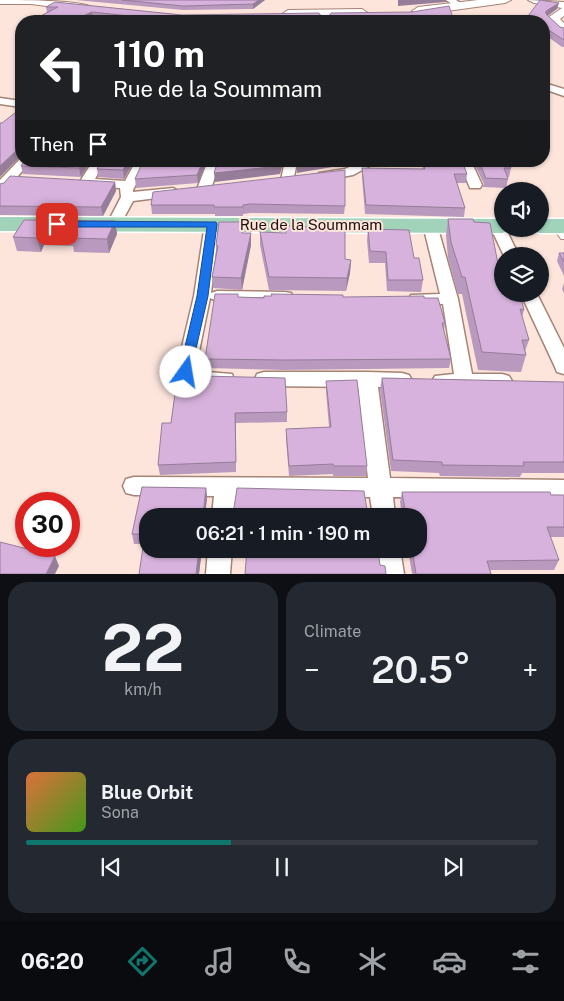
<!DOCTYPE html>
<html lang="en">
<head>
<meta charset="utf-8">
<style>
  :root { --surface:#171b24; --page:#242831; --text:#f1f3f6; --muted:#9ea1a6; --line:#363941; --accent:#0f766e }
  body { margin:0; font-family:"Public Sans",sans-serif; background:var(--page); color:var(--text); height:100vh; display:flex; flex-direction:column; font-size:19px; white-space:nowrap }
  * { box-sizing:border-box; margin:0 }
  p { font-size:16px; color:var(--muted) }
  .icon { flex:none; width:28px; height:28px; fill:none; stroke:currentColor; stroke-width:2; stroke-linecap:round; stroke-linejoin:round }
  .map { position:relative; height:574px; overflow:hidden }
  .sheet { display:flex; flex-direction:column; gap:8px; padding:8px; background:#0d0f14; flex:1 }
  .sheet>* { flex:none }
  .banner { position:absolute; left:15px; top:15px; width:535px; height:152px; border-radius:20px; box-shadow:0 1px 4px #0004; background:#202124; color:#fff; overflow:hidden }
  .tools { position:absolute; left:494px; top:182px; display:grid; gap:10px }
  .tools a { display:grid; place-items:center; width:55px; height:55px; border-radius:50%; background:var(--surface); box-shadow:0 1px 4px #0004; font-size:25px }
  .speed { position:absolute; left:15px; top:492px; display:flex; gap:10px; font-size:25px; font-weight:700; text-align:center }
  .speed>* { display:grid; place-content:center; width:65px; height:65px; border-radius:50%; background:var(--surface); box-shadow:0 1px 4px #0004; line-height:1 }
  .speed .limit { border:8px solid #d22; background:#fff; color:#111 }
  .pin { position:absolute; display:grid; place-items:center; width:42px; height:42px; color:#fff; margin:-21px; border-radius:10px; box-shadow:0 2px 8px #0006 }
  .me { position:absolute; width:55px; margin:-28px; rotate:13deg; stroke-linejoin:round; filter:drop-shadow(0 0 4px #0008) }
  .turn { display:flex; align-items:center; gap:18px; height:105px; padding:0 15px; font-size:22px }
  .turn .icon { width:65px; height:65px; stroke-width:2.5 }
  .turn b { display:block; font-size:35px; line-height:42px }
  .then { display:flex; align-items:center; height:48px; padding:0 15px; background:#0003; gap:10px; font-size:19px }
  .big { font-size:38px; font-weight:600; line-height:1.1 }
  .sheet .card { flex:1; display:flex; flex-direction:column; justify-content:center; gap:8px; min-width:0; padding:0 18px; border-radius:20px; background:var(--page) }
  .sheet .dial { align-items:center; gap:0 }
  .dial b { font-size:65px; line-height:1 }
  .song { display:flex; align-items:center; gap:15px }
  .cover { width:60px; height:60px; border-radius:8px; background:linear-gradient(135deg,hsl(20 70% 55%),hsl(100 70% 35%)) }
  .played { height:5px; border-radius:2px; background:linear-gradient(90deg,var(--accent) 40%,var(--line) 40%) }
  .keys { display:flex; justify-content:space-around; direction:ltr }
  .heat { display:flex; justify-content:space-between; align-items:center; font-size:28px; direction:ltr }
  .sheet .tiles { flex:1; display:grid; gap:8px; grid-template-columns:1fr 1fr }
  .card:last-child { grid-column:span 2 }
  .trip { position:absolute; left:139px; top:508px; width:288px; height:50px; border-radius:20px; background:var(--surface); box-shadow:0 1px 4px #0004; font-weight:600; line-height:50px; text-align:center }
  .menu { display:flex; height:80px; justify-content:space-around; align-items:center; background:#090b0e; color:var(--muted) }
  .menu .icon { width:35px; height:35px }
  .menu .current { color:var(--accent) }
  .menu b { font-size:22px; color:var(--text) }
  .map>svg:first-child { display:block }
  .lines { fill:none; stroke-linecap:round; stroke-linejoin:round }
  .lane-casing { stroke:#a68375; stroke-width:2 }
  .street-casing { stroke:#a68375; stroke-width:3 }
  .secondary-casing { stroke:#a68375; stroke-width:2 }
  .primary-casing { stroke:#fff; stroke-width:3 }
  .lane { fill:#fff; fill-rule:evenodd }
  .street { fill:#fff; fill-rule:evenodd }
  .secondary { fill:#fff; fill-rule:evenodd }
  .primary { fill:#a1d2ba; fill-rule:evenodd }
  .wall { fill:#b999bd }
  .shaded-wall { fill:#967d9a }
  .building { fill:#d7b2dc; stroke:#967d9a }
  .route { fill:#1a73e8; stroke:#114b97 }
  .labels { text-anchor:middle; stroke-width:4; stroke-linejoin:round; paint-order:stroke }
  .street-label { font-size:15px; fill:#1f120c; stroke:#fde5dc }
</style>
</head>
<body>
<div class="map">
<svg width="564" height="574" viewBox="0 0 564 574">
  <rect width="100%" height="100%" fill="#fde5dc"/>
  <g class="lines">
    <defs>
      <polygon id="lane" points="553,224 559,224 564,231 564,239 561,239 553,228 552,226"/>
      <g id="street">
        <polygon points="446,0 456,0 465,6 458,8"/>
        <polygon points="544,83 564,89 564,96 544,89"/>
        <polygon points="0,98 21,101 21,107 0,104"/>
        <polygon points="21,158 21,161 31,161 5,191 0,192 0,180"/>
        <polygon points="93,161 105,161 95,179 125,181 136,161 148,161 133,190 133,192 173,188 180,192 173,196 133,201 119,227 109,227 107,224 121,197 120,188 81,186 79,183"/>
        <polygon points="208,161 220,161 211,189 204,193 197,189"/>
        <polygon points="285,161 297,161 293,183 283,183 281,180"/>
        <polygon points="362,161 379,161 353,175 324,180 318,176 319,173 345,169"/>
        <polygon points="459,161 471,161 482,185 480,188 470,188"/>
        <path d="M212,220L217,221L219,224L211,293L217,291L285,292L291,293L293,297L291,301L285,302L217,301L210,298L195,371L232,374L234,379L232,384C223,386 190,387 183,382C180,380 177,375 176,372L194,296L205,224L207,221Z"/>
        <polygon points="430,221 435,222 437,225 458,299 472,374 502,374 509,376 512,381 509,386 502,388 442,388 435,386 432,381 435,376 454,374 443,304 411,303 409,299 411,295 440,294 423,225 425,222"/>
        <polygon points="497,222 502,223 502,229 506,229 519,256 504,256 490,226 492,223"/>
        <polygon points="521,294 537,294 564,348 564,374 557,372 555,367"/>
        <polygon points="264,372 367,372 402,373 409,375 412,380 409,385 402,387 378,387 390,478 564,480 564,498 393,497 395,516 373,516 370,497 236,496 234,516 212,516 214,496 134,495 126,493 123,486 126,479 134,477 368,478 358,387 264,386 257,384 255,379 257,374"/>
        <polygon points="208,549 232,549 230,574 206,574"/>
        <polygon points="376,549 400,549 404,574 380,574"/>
      </g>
      <g id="secondary">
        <path d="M0,0C16,0 81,0 91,7L85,11L31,4H0Z"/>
        <polygon points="478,0 511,0 505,3 418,15 412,11 418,7"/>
        <polygon points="528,0 564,2 564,16 560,19 564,23 564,33 560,32 546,19 562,8 534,3"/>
        <polygon points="362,9 368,13 366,16 288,18 282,14 288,10"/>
      </g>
      <g id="primary">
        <polygon points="0,217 502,219 502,229 512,229 502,233 0,231"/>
        <polygon points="540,219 564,219 564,233 540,233 532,231 530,229 540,229"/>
      </g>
    </defs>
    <!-- lane casing -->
    <use href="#lane" class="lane-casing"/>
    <!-- street casing -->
    <use href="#street" class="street-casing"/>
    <!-- secondary casing -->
    <use href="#secondary" class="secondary-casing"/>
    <!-- primary casing -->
    <use href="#primary" class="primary-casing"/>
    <!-- lane -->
    <use href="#lane" class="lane"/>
    <!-- street -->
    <use href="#street" class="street"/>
    <!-- secondary -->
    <use href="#secondary" class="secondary"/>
    <!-- primary -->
    <use href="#primary" class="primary"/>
  </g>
  <!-- wall -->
  <g class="wall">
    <polygon points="76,0 265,0 253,9 183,10"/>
    <polygon points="55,2 182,15 321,16 454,21 122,21 47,13 46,7"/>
    <polygon points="557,9 548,16 560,27 564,28 564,47 562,47 544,34 544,21 527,21 528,16"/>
    <polygon points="91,161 81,177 23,174 21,166"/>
    <polygon points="134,161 124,179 98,177 97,169"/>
    <polygon points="207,161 198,183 136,188 135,179"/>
    <polygon points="420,161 462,161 467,174 466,183 457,183 465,208 464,217 365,214 362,177 362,168 422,169 423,166"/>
    <polygon points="473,161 508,161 511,168 509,177 507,177 508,179 506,188 483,187 484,184"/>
    <polygon points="115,182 116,191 103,216 0,215 0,184"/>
    <polygon points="153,192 345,206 344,214 250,213 243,214 243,216 215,216 215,214 152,214 151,205"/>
    <polygon points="448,219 502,294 524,310 522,317 529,340 525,351 526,355 521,372 478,370 462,294 458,294 448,258 446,235"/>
    <polygon points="24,220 115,221 117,234 109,253 74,252 73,246 44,245 41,252 17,251 13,237"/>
    <polygon points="368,229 414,258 423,280 421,292 387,291 385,263 369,263 367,240"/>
    <polygon points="260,232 345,259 351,260 350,273 346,291 269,290 260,245"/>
    <polygon points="244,233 251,245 242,290 213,288 212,277 217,254 216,245"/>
    <polygon points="559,253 564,253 564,276 557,261"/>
    <polygon points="564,283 564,293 562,289"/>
    <polygon points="238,294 238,297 343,297 424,298 445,323 444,331 451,359 449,368 285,370 206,368 205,359"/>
    <polygon points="382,378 564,382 564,473 522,473 520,477 440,476 439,473 391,471 380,389"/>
    <polygon points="177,379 287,412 287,422 236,423 236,472 160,475 158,465 171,423"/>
    <polygon points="326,381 367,466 366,476 333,476 333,474 289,476 286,439 286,429 329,427 326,391"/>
    <polygon points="142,487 206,488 207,498 205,516 148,516 148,549 202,549 199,574 139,574 144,544 134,544 132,534"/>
    <polygon points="402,492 564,495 564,537 550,537 559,560 554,570 490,570 491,574 412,574 408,549 418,549 418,516 402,516 400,502"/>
  </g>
  <!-- shaded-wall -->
  <g class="shaded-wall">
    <polygon points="259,0 265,0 253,9 253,4"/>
    <polygon points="398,0 446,0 446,2 398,6"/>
    <polygon points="559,3 557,9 545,17 546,11"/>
    <polygon points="92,12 93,19 87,21 72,21"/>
    <polygon points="19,148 21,156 0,177 0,166"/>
    <polygon points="84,161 91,161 81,177 79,168"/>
    <polygon points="128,161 134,161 124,179 123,170"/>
    <polygon points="203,161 207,161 198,183 197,175"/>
    <polygon points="282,161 284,161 280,174 215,182 214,173"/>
    <polygon points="317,161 344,161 344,165 297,173 297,164"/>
    <polygon points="115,182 116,191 103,216 101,207"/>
    <polygon points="115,221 117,234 109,253 107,239"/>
    <polygon points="41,232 44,245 41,252 37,238"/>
    <polygon points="251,233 251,245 242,290 241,278"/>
    <polygon points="351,260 350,273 346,291 347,278"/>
    <polygon points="235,413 236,423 236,472 236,462"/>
    <polygon points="206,488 207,498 205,516 203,516"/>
    <polygon points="199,549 202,549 199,574 196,574"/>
    <polygon points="55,556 59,566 55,574 46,574"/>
  </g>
  <!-- building -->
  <g class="building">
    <polygon points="122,0 259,0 253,4 183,6"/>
    <polygon points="540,0 559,3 546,11 546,14 560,27 564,28 564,40 544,27 544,21 536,21 528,16"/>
    <polygon points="55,2 182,15 319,13 321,16 329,16 331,13 412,12 449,6 454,21 123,21 129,16 92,12 72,21 31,21 58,7 46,7"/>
    <polygon points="21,104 21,151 19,148 0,166 0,123 2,123 20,109"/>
    <polygon points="24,161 84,161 79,168 21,166"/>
    <polygon points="101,161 128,161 123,170 97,169"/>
    <polygon points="143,161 203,161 197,175 135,179"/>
    <polygon points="218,161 282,161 280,166 214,173"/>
    <polygon points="298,161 317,161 297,164"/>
    <polygon points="425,161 462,161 467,174 454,174 465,208 366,205 362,168 425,169 423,164 427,164"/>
    <polygon points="479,161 508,161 511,168 504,168 508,179 485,178 485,176"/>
    <polygon points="345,170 345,206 250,204 243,205 243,207 214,207 214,205 151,205 153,192"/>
    <polygon points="10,176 115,182 101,207 0,206 0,184 4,183"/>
    <polygon points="448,219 473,219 474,222 490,223 502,284 502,294 520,294 524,310 520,309 529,340 522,340 526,355 482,352 465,277 462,277 451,242"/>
    <polygon points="24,220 115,221 107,239 71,238 74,233 41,232 37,238 13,237"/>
    <polygon points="219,222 244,222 242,233 251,233 241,278 212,277 218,246 216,245"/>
    <polygon points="287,226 345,228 345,259 351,260 347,278 269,277 260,232 286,233"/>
    <polygon points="368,229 409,230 414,258 419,258 423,280 388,280 386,252 370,251"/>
    <polygon points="559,253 564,253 564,262"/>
    <polygon points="215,294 238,294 238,297 264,298 264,296 272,296 271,294 343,295 343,297 424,296 424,298 438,298 445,323 442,323 451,359 285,360 205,359"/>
    <polygon points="202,376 285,378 287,412 235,413 236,462 158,465 162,423 171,423 177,379 202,379"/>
    <polygon points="382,378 564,382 564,462 523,462 524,466 442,465 442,462 393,460"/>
    <polygon points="357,380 367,466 334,466 333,464 289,466 286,429 331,427 326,381"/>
    <polygon points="142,487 206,488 203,516 148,516 148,549 199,549 196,574 139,574 145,534 132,534"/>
    <polygon points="237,488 364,491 368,516 233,516 234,508"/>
    <polygon points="402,492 550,492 551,495 564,495 564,527 547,527 559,560 487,561 491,574 416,574 412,549 418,549 418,516 406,516"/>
    <polygon points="0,542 55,556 46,574 0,574"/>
    <polygon points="247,549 372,549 373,552 378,552 380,565 385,566 386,574 245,574"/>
  </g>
  <!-- route -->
  <polygon class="route" points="54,221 216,222 217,224 208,296 190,375 181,375 179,372 197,296 207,227 57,227 54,226"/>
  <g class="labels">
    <!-- street labels -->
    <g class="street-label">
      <text x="311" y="230">Rue de la Soummam</text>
    </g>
  </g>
</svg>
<div class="tools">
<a><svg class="icon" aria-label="sound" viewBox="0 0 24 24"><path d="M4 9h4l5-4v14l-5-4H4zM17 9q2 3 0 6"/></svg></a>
<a><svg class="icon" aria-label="layers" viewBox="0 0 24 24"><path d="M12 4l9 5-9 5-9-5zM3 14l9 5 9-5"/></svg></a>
</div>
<div class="speed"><div class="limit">30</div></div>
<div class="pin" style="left:57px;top:224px;background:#d93025"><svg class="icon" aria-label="arrive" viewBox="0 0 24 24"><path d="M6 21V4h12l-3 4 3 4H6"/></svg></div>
<svg class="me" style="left:186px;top:372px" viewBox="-20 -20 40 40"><circle r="19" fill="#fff"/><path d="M0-13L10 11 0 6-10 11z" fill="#1a73e8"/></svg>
<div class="trip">06:21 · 1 min · 190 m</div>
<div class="banner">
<div class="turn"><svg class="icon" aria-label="left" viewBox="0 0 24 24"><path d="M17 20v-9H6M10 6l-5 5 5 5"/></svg><div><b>110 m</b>Rue de la Soummam</div></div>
<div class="then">Then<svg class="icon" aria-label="arrive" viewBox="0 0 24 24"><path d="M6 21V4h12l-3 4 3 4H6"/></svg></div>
</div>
</div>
<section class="sheet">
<div class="tiles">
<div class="card dial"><b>22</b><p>km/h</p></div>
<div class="card"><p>Climate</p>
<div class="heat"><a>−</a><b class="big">20.5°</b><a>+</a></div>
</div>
<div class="card">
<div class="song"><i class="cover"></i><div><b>Blue Orbit</b><p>Sona</p></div></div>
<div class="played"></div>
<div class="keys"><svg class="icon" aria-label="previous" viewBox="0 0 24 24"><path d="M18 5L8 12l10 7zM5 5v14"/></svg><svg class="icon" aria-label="pause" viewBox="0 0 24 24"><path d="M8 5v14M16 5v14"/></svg><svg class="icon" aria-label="next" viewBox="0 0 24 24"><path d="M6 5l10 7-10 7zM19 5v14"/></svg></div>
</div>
</div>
</section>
<nav class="menu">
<b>06:20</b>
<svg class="icon current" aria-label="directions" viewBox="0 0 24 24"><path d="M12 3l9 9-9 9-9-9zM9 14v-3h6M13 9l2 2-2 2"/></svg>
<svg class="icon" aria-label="music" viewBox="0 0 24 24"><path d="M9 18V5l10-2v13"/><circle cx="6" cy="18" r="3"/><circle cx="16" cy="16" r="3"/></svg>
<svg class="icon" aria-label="phone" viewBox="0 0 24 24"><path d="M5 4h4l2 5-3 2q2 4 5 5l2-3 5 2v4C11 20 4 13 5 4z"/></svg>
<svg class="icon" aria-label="climate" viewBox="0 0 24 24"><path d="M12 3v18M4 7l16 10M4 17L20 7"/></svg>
<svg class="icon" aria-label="car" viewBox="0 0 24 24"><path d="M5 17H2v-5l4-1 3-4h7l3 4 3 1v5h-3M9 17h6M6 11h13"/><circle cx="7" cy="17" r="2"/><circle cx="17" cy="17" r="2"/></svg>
<svg class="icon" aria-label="filters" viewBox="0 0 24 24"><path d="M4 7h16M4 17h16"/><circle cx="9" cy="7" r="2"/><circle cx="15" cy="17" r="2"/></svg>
</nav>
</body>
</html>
